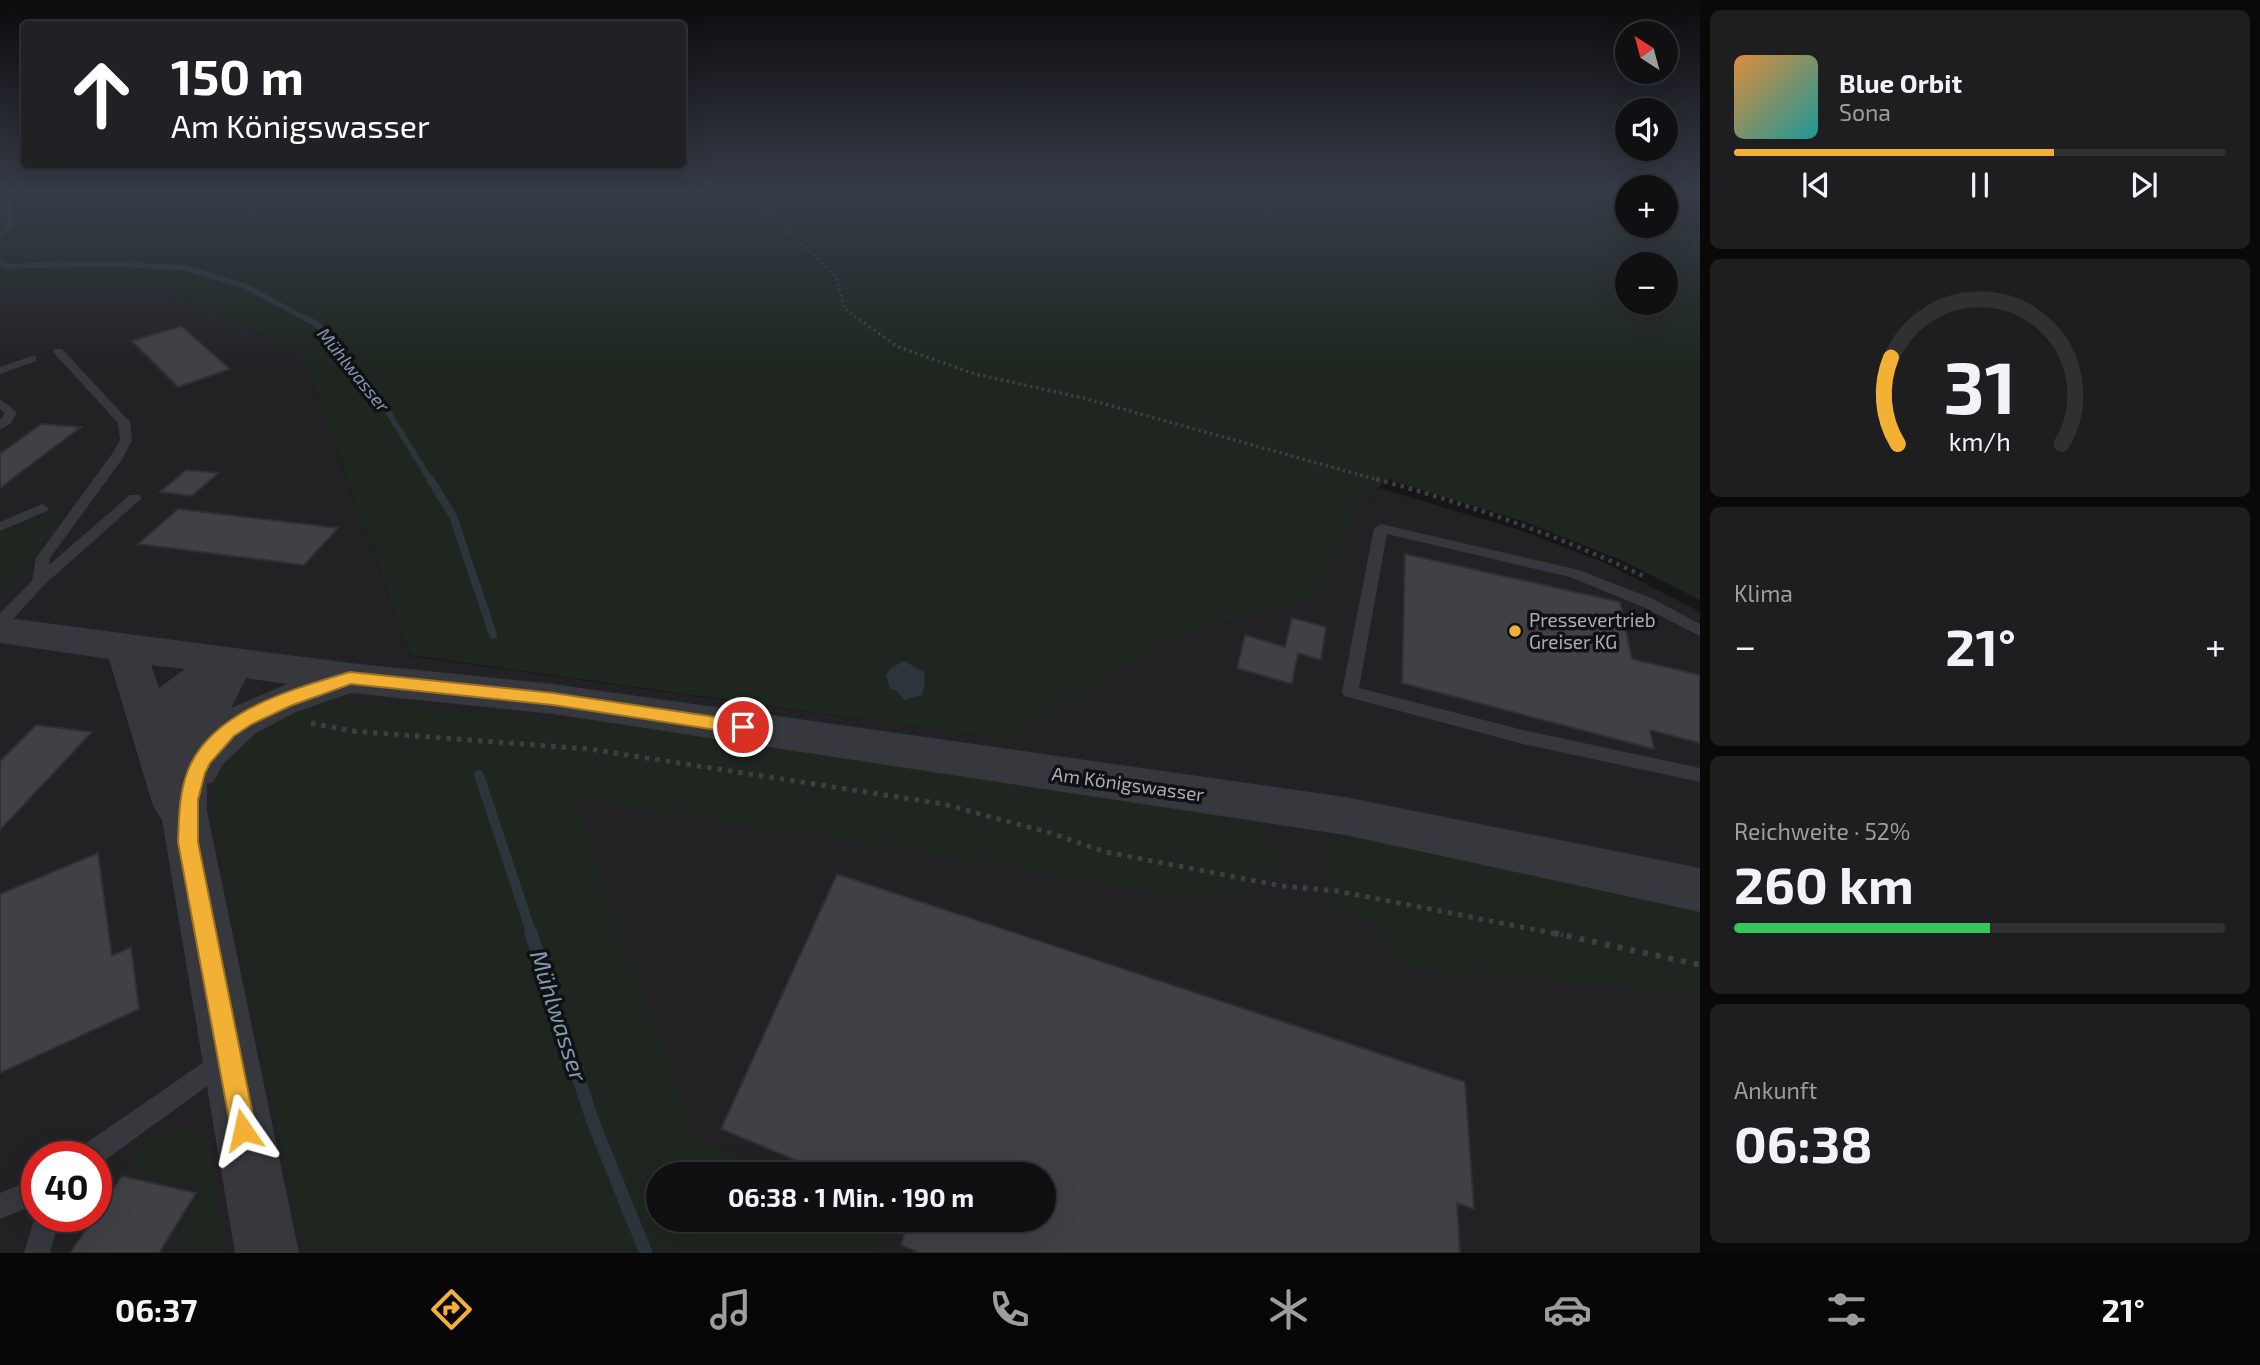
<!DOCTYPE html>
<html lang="de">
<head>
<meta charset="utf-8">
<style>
  :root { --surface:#101012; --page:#1e1e20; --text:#f1f3f6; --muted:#9c9d9f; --line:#303032; --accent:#f2b134 }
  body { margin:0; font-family:"Exo 2",sans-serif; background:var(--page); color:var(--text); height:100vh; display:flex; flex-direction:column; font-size:26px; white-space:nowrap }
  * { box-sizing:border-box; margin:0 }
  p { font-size:23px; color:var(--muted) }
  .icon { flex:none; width:38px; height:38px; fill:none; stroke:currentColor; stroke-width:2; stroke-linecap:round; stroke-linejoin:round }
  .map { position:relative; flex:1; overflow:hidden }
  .panel { display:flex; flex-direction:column; gap:10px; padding:10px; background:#09090a; width:560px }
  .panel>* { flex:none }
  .banner { position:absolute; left:21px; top:21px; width:665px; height:147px; border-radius:7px; box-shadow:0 7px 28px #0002,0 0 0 2px var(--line); background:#202124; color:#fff; overflow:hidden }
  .needle { width:46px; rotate:324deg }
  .controls { position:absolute; left:1615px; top:21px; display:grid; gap:14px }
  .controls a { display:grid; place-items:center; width:63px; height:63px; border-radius:50%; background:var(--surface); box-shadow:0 7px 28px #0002,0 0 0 2px var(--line); font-size:35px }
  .speed { position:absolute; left:21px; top:1141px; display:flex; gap:14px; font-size:35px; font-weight:700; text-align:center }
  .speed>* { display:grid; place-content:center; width:91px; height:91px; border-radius:50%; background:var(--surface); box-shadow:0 7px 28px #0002,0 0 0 2px var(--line); line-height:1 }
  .speed .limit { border:10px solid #d22; background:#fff; color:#111 }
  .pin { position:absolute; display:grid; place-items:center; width:60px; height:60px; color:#fff; margin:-30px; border:4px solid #fff; border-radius:50%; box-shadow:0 2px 7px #0007 }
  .me { position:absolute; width:77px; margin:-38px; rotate:349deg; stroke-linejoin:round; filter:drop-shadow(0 0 5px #0008) }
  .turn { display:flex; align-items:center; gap:24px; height:147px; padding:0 35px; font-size:32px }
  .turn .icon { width:91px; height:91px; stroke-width:2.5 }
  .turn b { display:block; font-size:49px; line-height:60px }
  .big { font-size:52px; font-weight:700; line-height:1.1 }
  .panel .tile { flex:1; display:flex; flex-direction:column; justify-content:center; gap:10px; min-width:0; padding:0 24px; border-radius:10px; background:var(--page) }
  .panel .dial { align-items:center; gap:0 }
  .dial svg { height:182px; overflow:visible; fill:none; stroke:var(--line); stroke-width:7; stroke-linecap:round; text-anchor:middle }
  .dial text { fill:var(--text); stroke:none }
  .song { display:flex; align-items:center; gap:21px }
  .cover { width:84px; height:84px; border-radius:10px; background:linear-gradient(135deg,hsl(30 70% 55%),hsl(180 70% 35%)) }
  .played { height:7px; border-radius:4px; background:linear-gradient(90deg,var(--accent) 65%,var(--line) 65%) }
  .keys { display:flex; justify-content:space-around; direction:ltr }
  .heat { display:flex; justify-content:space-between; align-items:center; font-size:38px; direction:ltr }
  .charge { height:10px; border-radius:5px; background:linear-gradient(90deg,#34c759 52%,var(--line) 0) }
  .trip { position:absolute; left:646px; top:1162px; width:410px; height:70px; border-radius:35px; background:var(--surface); box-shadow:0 7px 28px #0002,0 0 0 2px var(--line); font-weight:700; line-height:70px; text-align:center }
  .tabs { display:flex; height:112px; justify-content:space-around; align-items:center; background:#060607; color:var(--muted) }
  .tabs .icon { width:49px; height:49px }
  .tabs .selected { color:var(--accent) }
  .tabs b { font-size:32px; color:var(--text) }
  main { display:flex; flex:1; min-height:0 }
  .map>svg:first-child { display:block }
  .built { fill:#222225; fill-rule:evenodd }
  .green { fill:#1e261f; fill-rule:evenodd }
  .water { fill:#2c353c }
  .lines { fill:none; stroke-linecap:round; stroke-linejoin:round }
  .stream-far4 { stroke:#2c353c; stroke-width:5 }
  .stream-far3 { stroke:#2c353c; stroke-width:6 }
  .stream-far2 { stroke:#2c353c; stroke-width:8 }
  .stream-far1 { stroke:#2c353c; stroke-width:10 }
  .stream { stroke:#2c353c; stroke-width:13 }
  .building { fill:#404145; stroke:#303034; stroke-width:2 }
  .path-far4 { stroke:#3d3f44; stroke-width:2.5; stroke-dasharray:2 3.5; stroke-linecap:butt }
  .path-far3 { stroke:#3d3f44; stroke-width:3.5; stroke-dasharray:2.5 3.5; stroke-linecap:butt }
  .path-far2 { stroke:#3d3f44; stroke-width:4.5; stroke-dasharray:3.5 5; stroke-linecap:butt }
  .path-far1 { stroke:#3d3f44; stroke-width:5; stroke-dasharray:4.5 6; stroke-linecap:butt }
  .path { stroke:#3d3f44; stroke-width:6; stroke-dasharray:5 8; stroke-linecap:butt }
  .service { fill:#37383d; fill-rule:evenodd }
  .tertiary { fill:#37383d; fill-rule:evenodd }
  .route { fill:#f2b134; stroke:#9d7322; stroke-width:2 }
  .poi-dot { fill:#f2b134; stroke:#111113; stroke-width:2.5 }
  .labels { text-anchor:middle; stroke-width:7; stroke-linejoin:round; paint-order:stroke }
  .far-water-label { font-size:18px; font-style:italic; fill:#7f9bb3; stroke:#111113 }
  .poi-label { font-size:19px; fill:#a8adb8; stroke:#111113; text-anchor:start }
  .street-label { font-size:19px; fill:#a8adb8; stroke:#111113 }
  .near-water-label { font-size:24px; font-style:italic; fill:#7f9bb3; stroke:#111113 }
</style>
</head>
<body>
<main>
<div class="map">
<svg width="1700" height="1253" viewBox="0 0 1700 1253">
  <rect width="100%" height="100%" fill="#161618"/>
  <!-- built -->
  <path class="built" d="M0,288L150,289L301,350L410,656L1008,740L1162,643L1324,592L1354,513L1379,488L1523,531L1605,563L1700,612V1253H0ZM37,1157H96V1216H37ZM658,1174H1043V1220H658Z"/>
  <!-- green -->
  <g class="green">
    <path d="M0,193H1627L1628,226H1666V193H1700V600L1621,560L1522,521L1387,479L1354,513L1324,592L1162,643L1008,740L410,655L301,350L150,289L0,288ZM1628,264H1666V303H1628Z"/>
    <polygon points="49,517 62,521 4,591 0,591 0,535 36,519"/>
    <polygon points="359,703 656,728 1239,814 1265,835 1283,863 1252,888 1204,901 888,847 576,799 694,1139 781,1174 658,1174 658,1220 884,1220 875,1253 303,1253 217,831 214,777 232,745 258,727 307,707"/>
    <polygon points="1343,837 1376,840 1700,906 1700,998 1678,991 1408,969 1371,919 1324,908 1325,848"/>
    <polygon points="186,1128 206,1133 224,1253 168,1253 204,1189 140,1176 136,1151 156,1136"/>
  </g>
  <!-- water -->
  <polygon class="water" points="904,661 924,672 925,683 922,695 904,700 897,691 890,689 886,675 891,668"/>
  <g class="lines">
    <!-- stream-far4 -->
    <g class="stream-far4">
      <polyline points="1671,193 1700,199"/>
      <polyline points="0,235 10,225 9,193"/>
      <polyline points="0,262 7,266 113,264 185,268 245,286 310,321"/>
    </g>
    <!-- stream-far3 -->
    <polyline class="stream-far3" points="307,319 318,325 375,391 431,481"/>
    <!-- stream-far2 -->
    <polyline class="stream-far2" points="430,479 453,516 493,635"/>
    <!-- stream-far1 -->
    <polyline class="stream-far1" points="479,775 532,935"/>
    <!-- stream -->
    <polyline class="stream" points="531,933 593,1122 646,1253"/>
  </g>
  <!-- building -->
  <g class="building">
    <polygon points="181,326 230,369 178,387 132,341"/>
    <polygon points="41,424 81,427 0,488 0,454"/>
    <polygon points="186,470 218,473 192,496 160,492"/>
    <polygon points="178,509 338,528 304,565 138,544"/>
    <polygon points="1405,554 1620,602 1632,659 1700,675 1700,743 1650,730 1654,749 1402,683"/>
    <polygon points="1292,618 1326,627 1321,660 1298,653 1292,684 1237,668 1245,635 1285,647"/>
    <polygon points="36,725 92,732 0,830 0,761"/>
    <polygon points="98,853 112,956 131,947 139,1009 0,1073 0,894"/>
    <polygon points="837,874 1465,1082 1474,1209 1457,1203 1460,1253 919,1253 901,1245 908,1220 1043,1220 1043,1174 829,1174 721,1129"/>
    <polygon points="122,1176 196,1193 159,1253 70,1253"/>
  </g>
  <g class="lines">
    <!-- path-far4 -->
    <polyline class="path-far4" points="751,193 836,277 845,309 861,321"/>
    <!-- path-far3 -->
    <polyline class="path-far3" points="859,319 896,346 975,374 1083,398 1382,481"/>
    <!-- path-far2 -->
    <path class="path-far2" d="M1376,479C1467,504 1558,535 1643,576"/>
    <!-- path-far1 -->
    <polyline class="path-far1" points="311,723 351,731 589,749 943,804 1047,832 1106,852 1282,886 1337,891 1563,935"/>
    <!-- path -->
    <polyline class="path" points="1554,933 1700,965"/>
    <!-- service -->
    <g class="service">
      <polygon points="54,349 62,349 130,422 132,440 123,458 50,558 49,565 130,495 140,495 142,498 44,585 6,627 0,628 0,613 32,581 36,558 112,454 120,440 118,423 54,353"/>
      <polygon points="32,356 36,357 36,361 0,374 0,367"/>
      <polygon points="0,399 17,412 11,423 0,430 0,420 5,413 0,409"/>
      <polygon points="42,504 49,508 47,511 0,531 0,522"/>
      <polygon points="1381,524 1579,570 1653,599 1700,624 1700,636 1643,607 1570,577 1387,534 1359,688 1523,730 1700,768 1700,782 1523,744 1344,696 1342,692 1374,528"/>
      <polygon points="220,1051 228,1055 232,1063 228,1071 97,1166 96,1157 76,1157 79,1148"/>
      <polygon points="37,1178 37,1204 0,1219 0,1193"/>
      <polygon points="37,1210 37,1216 60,1216 50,1253 24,1253"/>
    </g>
    <!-- tertiary -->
    <path class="tertiary" d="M0,617L350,663L553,684L1345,797L1700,868V912L1345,835L553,714L351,693L296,712L256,733L224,763L213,782L207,784V811L299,1253H235L162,820L153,806L109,659L0,643ZM151,665L185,669L159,688ZM246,678L287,684L231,708Z"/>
  </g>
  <!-- sky -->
  <linearGradient id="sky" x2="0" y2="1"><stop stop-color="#0c0c0d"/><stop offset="0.52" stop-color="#363c48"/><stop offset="1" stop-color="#363c48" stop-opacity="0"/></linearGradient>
  <rect width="1700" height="368" fill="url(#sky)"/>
  <!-- route -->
  <path class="route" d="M350,672L553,693L743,721L750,723L752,727L750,732L743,734L553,705L351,684L290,706L252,724L234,736L210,763L205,773L198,800V842L256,1130L252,1139L243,1143L235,1139L231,1130L178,842C179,818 179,795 187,773C209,711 293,689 350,672Z"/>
  <!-- markers -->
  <circle class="poi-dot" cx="1515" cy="631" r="7"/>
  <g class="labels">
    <!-- far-water labels -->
    <g class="far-water-label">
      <text transform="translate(353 370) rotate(51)" y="6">Mühlwasser</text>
    </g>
    <!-- poi labels -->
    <g class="poi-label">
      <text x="1529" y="627">Pressevertrieb<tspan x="1529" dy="22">Greiser KG</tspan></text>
    </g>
    <!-- street labels -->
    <g class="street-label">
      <text transform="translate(1128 784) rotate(8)" y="7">Am Königswasser</text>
    </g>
    <!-- near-water labels -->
    <g class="near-water-label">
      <text transform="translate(558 1016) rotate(72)" y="8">Mühlwasser</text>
    </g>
  </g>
</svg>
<div class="controls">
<a><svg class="needle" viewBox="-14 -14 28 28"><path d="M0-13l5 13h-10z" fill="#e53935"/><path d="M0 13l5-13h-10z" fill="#9c9d9f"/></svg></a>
<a><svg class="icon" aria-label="sound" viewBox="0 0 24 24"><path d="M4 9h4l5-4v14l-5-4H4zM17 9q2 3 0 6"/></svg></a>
<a>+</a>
<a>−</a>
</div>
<div class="speed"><div class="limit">40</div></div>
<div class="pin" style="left:743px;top:727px;background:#d93025"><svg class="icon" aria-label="arrive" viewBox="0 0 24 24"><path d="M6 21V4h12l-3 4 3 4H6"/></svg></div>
<svg class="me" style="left:243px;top:1130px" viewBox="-20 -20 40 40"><path d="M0-17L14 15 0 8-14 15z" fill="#f2b134" stroke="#fff" stroke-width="4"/></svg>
<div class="trip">06:38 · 1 Min. · 190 m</div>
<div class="banner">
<div class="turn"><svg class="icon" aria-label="ahead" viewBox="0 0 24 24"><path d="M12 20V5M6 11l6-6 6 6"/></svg><div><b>150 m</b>Am Königswasser</div></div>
</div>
</div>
<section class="panel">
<div class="tile">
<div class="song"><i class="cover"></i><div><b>Blue Orbit</b><p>Sona</p></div></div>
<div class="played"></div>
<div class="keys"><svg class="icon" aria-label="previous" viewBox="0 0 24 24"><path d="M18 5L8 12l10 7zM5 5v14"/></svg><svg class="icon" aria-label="pause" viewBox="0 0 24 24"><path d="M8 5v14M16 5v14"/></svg><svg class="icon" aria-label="next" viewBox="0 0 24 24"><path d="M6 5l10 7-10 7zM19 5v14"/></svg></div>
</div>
<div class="tile dial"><svg viewBox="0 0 100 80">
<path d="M14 69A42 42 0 1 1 86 69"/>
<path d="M14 69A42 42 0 0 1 11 31" stroke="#f2b134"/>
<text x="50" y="56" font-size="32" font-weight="700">31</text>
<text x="50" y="72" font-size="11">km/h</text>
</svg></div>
<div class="tile"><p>Klima</p>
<div class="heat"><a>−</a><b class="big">21°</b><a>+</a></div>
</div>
<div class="tile"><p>Reichweite · 52%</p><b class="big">260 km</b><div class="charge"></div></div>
<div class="tile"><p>Ankunft</p><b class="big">06:38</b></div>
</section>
</main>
<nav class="tabs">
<b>06:37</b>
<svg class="icon selected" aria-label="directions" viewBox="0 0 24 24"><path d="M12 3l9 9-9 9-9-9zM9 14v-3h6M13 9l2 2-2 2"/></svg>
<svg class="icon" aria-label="music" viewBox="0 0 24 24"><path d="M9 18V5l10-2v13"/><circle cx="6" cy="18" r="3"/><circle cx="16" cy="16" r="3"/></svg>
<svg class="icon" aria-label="phone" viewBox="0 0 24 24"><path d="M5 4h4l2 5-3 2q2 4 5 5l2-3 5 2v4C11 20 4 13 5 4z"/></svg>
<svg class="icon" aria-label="climate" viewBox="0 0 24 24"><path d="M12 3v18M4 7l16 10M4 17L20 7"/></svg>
<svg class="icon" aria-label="car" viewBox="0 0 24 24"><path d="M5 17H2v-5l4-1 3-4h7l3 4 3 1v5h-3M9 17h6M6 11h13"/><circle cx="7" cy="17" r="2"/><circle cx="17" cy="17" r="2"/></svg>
<svg class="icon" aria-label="filters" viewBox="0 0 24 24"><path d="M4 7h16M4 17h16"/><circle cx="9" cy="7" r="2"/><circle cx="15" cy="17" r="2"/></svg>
<b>21°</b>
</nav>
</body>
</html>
